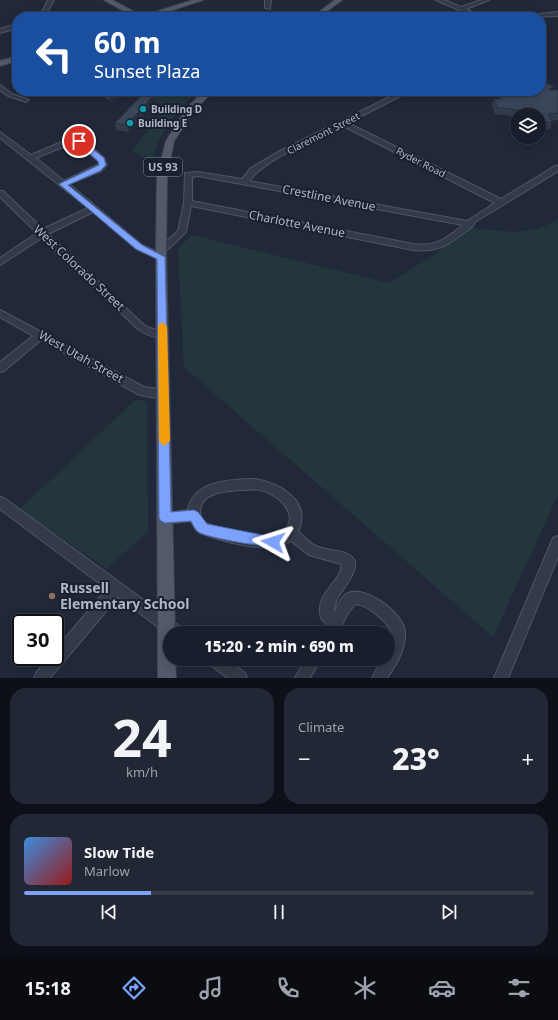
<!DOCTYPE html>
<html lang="en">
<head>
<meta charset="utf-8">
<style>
  :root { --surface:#181e2c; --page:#212734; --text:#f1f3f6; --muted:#9fa2a9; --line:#363c48; --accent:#7ca2fe }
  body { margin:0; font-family:"Noto Sans",sans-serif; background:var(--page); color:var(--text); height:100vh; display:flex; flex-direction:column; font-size:15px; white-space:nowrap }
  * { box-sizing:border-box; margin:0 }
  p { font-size:13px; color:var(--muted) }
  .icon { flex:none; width:22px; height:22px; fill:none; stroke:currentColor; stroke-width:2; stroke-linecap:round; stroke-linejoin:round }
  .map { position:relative; height:678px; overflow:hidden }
  .side { display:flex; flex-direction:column; gap:10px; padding:10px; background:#0d1018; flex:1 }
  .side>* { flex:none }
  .guide { position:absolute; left:12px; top:12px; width:534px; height:84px; border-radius:16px; box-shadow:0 2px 10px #0003,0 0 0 1px var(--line); background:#1a4fa0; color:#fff; overflow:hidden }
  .tools { position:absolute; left:510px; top:108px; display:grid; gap:8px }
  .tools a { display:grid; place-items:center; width:36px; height:36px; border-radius:50%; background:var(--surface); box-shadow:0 2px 10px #0003,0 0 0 1px var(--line); font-size:20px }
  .speed { position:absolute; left:12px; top:614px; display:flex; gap:8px; font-size:20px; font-weight:700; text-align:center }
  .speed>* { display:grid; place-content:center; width:52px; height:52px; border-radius:50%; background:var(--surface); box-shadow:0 2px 10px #0003,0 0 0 1px var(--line); line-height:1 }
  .speed .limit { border:2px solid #111; border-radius:6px; background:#fff; color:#111 }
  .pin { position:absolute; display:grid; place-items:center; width:34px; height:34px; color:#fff; margin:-17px; border:2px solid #fff; border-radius:50%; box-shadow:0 1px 4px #0007 }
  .me { position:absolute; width:44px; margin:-22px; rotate:276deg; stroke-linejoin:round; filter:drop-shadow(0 0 3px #0008) }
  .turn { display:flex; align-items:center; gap:14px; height:84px; padding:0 16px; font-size:18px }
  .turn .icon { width:52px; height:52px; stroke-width:2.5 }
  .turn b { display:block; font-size:28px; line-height:34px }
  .big { font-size:30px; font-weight:800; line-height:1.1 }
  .side .card { flex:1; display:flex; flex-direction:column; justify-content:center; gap:6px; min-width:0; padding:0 14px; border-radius:16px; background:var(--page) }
  .side .dial { align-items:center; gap:0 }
  .dial b { font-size:52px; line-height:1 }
  .song { display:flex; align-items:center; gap:12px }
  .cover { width:48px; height:48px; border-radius:6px; background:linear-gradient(135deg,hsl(210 70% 55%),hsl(0 70% 35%)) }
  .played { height:4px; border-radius:2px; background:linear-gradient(90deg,var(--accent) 25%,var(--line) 25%) }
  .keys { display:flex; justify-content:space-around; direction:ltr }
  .heat { display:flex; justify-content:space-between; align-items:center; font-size:22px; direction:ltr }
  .side .tiles { flex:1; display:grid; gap:10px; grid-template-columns:1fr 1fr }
  .card:last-child { grid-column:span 2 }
  .trip { position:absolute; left:163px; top:626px; width:232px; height:40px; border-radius:20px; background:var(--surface); box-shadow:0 2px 10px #0003,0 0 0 1px var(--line); font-weight:800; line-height:40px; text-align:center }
  .dock { display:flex; height:64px; justify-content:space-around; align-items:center; background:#0a0c12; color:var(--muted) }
  .dock .icon { width:28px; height:28px }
  .dock .active { color:var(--accent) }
  .dock b { font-size:18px; color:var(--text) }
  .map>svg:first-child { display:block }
  .green { fill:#22363b }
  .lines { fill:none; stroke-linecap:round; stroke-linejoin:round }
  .minor-casing { stroke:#4e5565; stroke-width:2 }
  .major-casing { stroke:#3d4454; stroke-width:2 }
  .minor { fill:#333b4a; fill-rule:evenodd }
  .major { fill:#51596a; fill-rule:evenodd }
  .wall { fill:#333c4d }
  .shaded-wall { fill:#29313f }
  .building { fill:#3b465a; stroke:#29313f }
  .route { fill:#7ca2fe; stroke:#5169a5 }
  .slow { fill:#f59e0b }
  .culture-dot { fill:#0f9aa8; stroke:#19202f; stroke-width:1.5 }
  .education-dot { fill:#8d6e63; stroke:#19202f; stroke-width:1.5 }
  .labels { text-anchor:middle; stroke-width:4; stroke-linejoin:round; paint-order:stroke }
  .far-poi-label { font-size:10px; font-weight:bold; fill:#aeb5c7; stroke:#19202f; text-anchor:start }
  .far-street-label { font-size:10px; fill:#aeb5c7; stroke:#19202f }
  .shield { fill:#19202f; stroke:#818899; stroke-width:1 }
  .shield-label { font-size:11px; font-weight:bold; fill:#aeb5c7 }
  .street-label { font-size:12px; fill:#aeb5c7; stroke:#19202f }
  .near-poi-label { font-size:14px; font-weight:bold; fill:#aeb5c7; stroke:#19202f; text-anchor:start }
</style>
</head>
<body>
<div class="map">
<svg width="558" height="678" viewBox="0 0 558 678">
  <rect width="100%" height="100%" fill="#20283a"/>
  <!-- green -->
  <g class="green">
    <path d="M155,91H198C178,110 156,135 152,163L132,150L166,109L145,95Z"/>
    <path d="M558,219V495L493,637L184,367L178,248L192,235L389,283L435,254L469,227C502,231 528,238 558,219Z"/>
    <polygon points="135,400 143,400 147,405 148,531 107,569 20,509"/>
  </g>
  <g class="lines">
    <defs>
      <g id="minor">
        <polygon points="48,0 54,0 48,11 42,17 36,17 43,10"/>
        <polygon points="265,0 271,0 270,9 265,8"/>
        <polygon points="436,0 444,0 461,7 481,0 489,0 466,9 483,17 475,17"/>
        <polygon points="323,10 338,16 339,17 331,17 321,13 321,11"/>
        <polygon points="558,12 558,16 526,17 529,15"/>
        <polygon points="17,24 17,28 0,33 0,29"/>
        <polygon points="0,85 12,94 29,100 26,102 8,96 0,90"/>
        <path d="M402,91H410L348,123L501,199L555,166H558V171L475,222L473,226C452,242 441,253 413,250L191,206L186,232L164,253L161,254L165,257L161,260L136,249L93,212L48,234L145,326L153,329L167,330L168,333C161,342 147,335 139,330L42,238L0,265V258L37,233L0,197V191H3L43,229L88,208L0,138V132L31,155L66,140L77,139L84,140L104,158L107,165L101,171L69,184L142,245L157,252L158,249L178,231L184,203L185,173L198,172L242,179L251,168L278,152ZM343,126L495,203L467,221L249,181C268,157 315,140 343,126ZM77,143L98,161L99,164L64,181L36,158L70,144ZM198,176L463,225C445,239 437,247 413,244L192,201V177Z"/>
        <path d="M0,310L144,387L168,390L169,393L168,396C158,399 147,397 137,394L41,340L4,371L0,372V362L33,336L0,317Z"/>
        <path d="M255,479C281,483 312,502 298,531C304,537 310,544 318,547C331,552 364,549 353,573C348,586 333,598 334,612C337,606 341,598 346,594C364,583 404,613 405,632C406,649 396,665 387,678H372L382,659H388L391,630C383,619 369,605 355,604L347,615L338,633H323L327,624L322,620C311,594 345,580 341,564L309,555L291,541C270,556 222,541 200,533L196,530L191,521L165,524L161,522L159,518L161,514L188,510C192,481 231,479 255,479ZM242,490C251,489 261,489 269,493C282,499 298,516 285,529C283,532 281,534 278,535C264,540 223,529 208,524C203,521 200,516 200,511C201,492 227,491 242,490Z"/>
        <polygon points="0,497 4,498 182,628 184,633 170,633 170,636 118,597 50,678 34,678 36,673 49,657 55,657 55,650 107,589 0,509"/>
        <polygon points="558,536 558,557 508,678 494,678 553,538"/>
        <polygon points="207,659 226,659 245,673 247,678 228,678 209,664"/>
        <polygon points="306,659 321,659 310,678 295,678"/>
      </g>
      <g id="major">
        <polygon points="104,0 112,0 142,16 193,0 203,0 152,17 135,17"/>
        <polygon points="335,0 342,0 319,17 312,17"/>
        <polygon points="17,56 17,61 0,66 0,61"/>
        <polygon points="204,91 213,91 193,112 174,141 167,177 166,251 175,633 170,633 170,659 175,659 176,678 158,678 156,251 157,177 166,141 187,108"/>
      </g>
    </defs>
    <!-- minor casing -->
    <use href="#minor" class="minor-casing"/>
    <!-- major casing -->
    <use href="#major" class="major-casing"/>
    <!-- minor -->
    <use href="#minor" class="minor"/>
    <!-- major -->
    <use href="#major" class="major"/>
  </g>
  <!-- wall -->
  <g class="wall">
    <polygon points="552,90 558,90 558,120 551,121 552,122 550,129 539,129 539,115 517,115 517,117 495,114 492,106 494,99 499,99 499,97 525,97 526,94"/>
    <polygon points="90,91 123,91 124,96 110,101 97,93 95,94"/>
    <polygon points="153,104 129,132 116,130 115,123"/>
  </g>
  <!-- shaded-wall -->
  <g class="shaded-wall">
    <polygon points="554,86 552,93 548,90"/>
    <polygon points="95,91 97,91 97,93 95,94"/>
    <polygon points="118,91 123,91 124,96 110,101 109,94"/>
    <polygon points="152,97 153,104 129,132 127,125"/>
  </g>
  <!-- building -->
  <g class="building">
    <polygon points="546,83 554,86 548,90 558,90 558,113 548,114 552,122 539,122 539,115 527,115 525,111 497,107 494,99 500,99 499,97 527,97 526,94 532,91 541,91 541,86"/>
    <polygon points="104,91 118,91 109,94"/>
    <polygon points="142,95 152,97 127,125 115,123"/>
  </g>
  <!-- route -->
  <path class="route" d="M77,140H82L104,158L106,165L100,171L68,185L142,245L165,257L171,512L194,510L198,512L207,524L278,538L279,542L278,545C267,549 211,538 200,533C195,530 193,525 191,521L165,523L161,521L159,518L157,259L136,249L59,184L99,165L98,161L77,143Z"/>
  <!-- slow -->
  <polygon class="slow" points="162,322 167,326 170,441 164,446 159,441 158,326"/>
  <!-- markers -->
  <g class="culture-dot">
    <circle cx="143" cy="109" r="4"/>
    <circle cx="130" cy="123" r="4"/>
  </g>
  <circle class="education-dot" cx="52" cy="596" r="4"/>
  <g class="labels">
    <!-- far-poi labels -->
    <g class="far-poi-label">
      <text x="151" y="113">Building D</text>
      <text x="138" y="127">Building E</text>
    </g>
    <!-- far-street labels -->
    <g class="far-street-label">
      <text transform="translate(323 133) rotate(-27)" y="4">Claremont Street</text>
      <text transform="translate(421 162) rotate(27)" y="4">Ryder Road</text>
    </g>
    <!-- shield labels -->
    <rect class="shield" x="144" y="158" width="38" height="18" rx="3"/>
    <g class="shield-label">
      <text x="163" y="171">US 93</text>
    </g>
    <!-- street labels -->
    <g class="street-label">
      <text transform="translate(329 198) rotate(11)" y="4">Crestline Avenue</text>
      <text transform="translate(297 224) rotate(11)" y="4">Charlotte Avenue</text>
      <text transform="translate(79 268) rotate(43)" y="4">West Colorado Street</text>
      <text transform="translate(81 357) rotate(29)" y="4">West Utah Street</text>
    </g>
    <!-- near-poi labels -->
    <g class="near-poi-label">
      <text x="60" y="593">Russell<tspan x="60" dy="16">Elementary School</tspan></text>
    </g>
  </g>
</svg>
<div class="tools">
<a><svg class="icon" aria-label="layers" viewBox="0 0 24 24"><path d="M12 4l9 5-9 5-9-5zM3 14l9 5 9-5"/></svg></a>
</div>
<div class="speed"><div class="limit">30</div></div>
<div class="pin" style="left:79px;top:141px;background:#d93025"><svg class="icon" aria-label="arrive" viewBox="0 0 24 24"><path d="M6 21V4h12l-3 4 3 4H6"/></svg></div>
<svg class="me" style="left:273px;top:542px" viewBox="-20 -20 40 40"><path d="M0-17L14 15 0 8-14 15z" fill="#7ca2fe" stroke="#fff" stroke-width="4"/></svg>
<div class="trip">15:20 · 2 min · 690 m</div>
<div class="guide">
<div class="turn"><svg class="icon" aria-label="left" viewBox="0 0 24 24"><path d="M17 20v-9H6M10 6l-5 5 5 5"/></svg><div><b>60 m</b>Sunset Plaza</div></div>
</div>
</div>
<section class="side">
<div class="tiles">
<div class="card dial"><b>24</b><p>km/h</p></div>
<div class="card"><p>Climate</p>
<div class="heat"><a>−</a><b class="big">23°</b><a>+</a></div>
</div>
<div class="card">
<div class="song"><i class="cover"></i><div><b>Slow Tide</b><p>Marlow</p></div></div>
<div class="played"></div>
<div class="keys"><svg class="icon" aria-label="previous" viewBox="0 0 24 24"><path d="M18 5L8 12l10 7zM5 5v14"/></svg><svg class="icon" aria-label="pause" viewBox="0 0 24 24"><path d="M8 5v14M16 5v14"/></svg><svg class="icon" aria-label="next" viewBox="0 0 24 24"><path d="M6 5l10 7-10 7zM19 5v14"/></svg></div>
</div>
</div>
</section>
<nav class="dock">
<b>15:18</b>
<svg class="icon active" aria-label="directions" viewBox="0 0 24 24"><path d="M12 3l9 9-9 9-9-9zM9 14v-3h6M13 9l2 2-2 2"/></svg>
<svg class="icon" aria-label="music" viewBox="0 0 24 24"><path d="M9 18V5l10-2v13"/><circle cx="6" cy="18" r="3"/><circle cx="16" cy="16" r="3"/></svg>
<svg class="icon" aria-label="phone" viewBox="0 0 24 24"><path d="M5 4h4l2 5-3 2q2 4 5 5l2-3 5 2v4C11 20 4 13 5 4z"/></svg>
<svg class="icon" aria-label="climate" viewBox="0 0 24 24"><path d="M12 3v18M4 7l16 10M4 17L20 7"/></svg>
<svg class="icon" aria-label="car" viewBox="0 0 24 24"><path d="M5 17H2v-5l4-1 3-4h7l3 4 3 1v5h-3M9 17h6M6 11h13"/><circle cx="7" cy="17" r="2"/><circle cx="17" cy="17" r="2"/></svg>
<svg class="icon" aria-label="filters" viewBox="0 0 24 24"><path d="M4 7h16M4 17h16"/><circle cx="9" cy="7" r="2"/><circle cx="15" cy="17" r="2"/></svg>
</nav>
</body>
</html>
